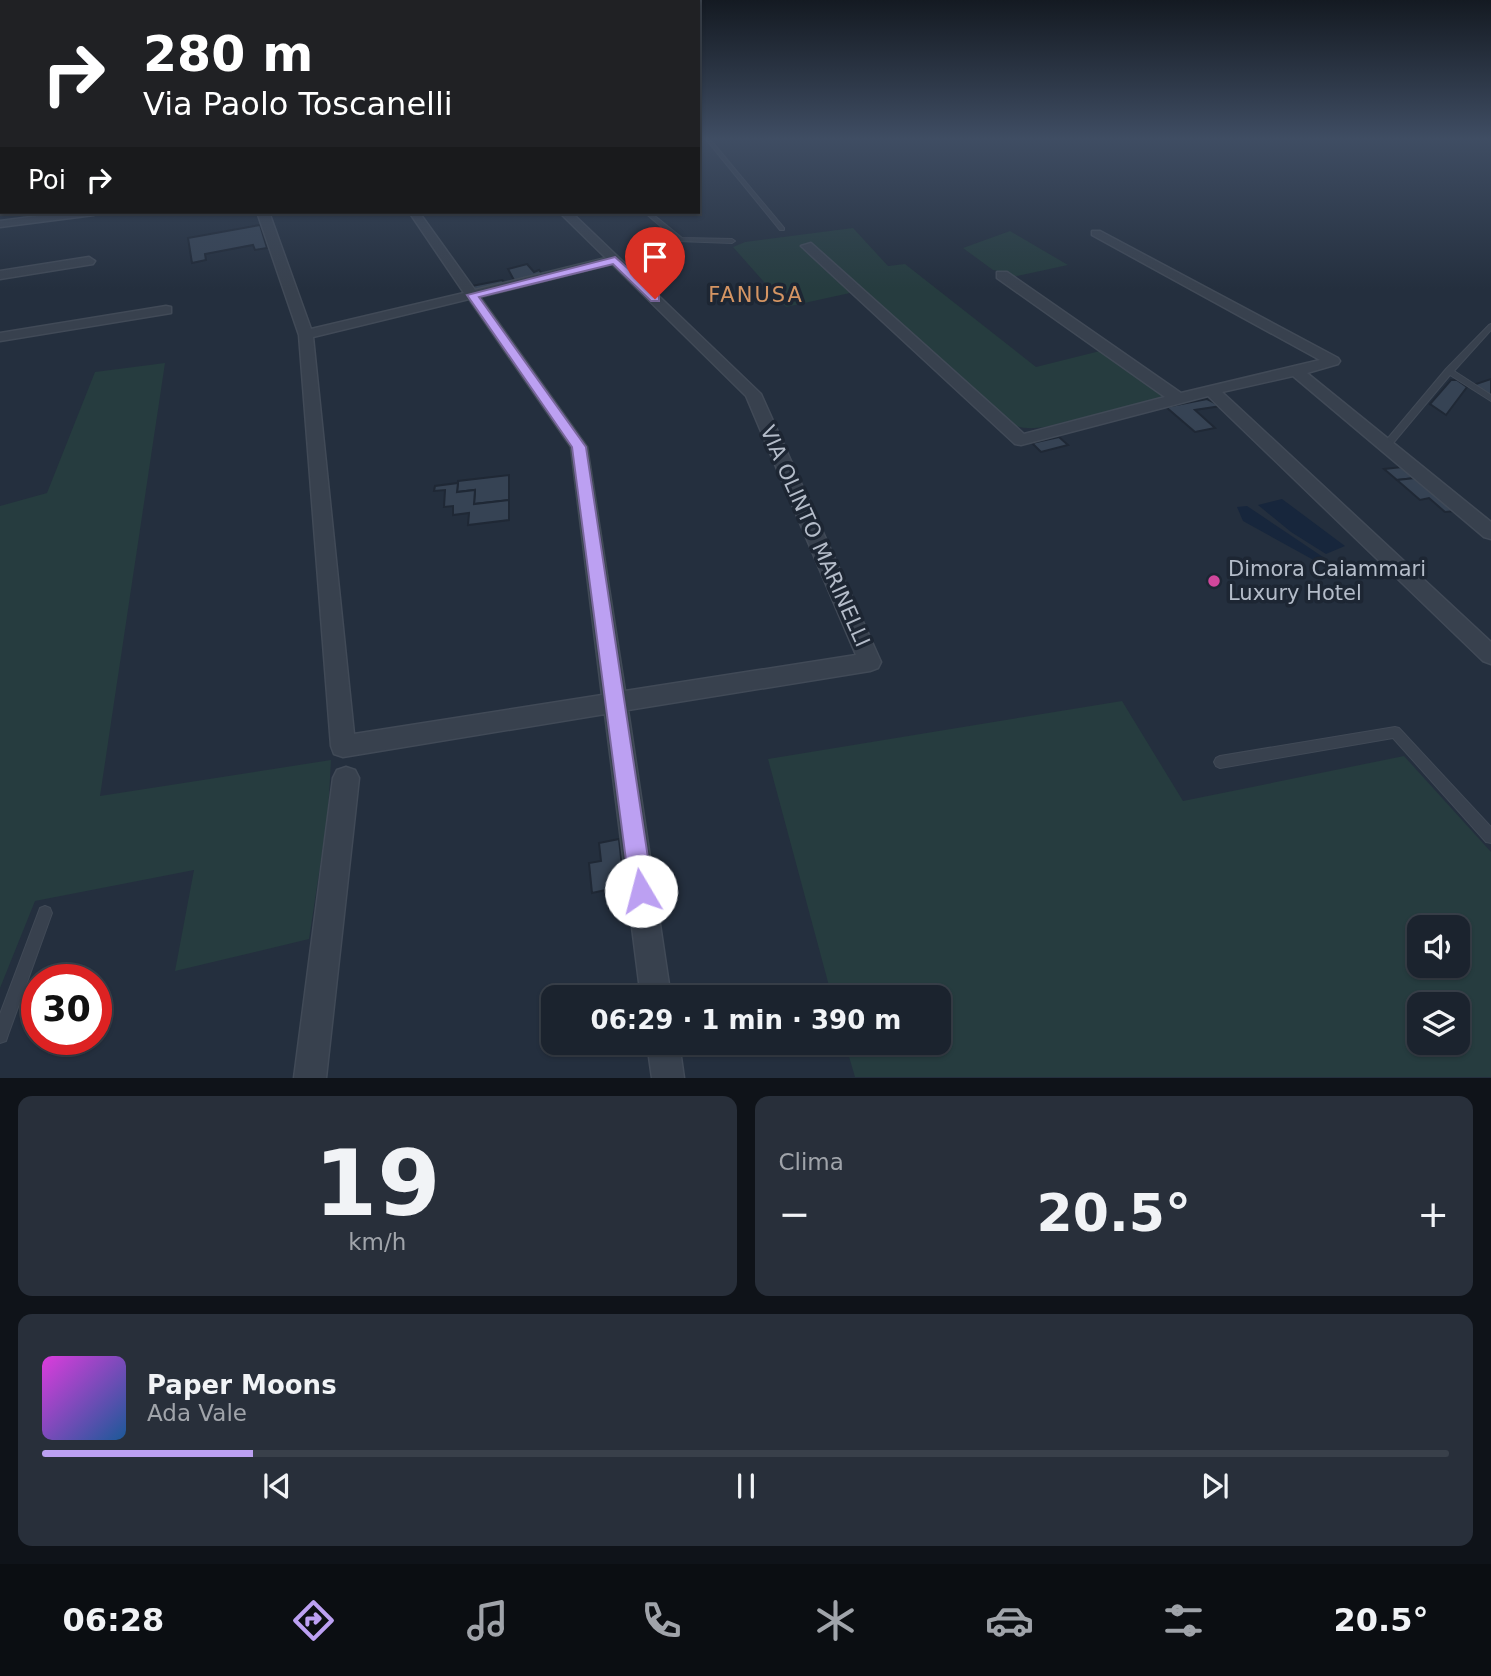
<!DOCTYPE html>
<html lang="it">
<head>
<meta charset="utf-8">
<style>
  :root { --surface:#1b232e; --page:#282f3a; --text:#f1f3f6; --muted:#a0a4aa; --line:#39404a; --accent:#bca0f2 }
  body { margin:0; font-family:"DejaVu Sans",sans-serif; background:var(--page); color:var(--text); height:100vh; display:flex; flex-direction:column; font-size:26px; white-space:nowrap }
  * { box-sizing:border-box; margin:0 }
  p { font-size:23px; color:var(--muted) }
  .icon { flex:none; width:38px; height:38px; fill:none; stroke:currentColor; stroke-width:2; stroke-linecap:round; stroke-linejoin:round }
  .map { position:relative; height:1078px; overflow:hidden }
  .drawer { display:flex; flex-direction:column; gap:18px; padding:18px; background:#0f1319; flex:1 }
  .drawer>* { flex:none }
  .top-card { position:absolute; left:0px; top:0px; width:700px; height:214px; box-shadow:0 2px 5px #0004,0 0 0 2px var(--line); background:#202124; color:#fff; overflow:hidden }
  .tools { position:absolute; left:1407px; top:915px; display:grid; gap:14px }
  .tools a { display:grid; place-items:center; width:63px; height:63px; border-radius:14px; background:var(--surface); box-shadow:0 2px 5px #0004,0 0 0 2px var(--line); font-size:35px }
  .speed { position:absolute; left:21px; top:964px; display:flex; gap:14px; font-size:35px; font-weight:700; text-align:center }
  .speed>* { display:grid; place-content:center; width:91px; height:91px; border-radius:50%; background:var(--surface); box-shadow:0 2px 5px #0004,0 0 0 2px var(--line); line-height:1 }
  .speed .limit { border:10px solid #d22; background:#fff; color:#111 }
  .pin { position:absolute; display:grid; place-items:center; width:60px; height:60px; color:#fff; margin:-72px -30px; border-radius:50% 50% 50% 0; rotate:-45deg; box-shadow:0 0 7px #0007 }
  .pin .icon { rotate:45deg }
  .me { position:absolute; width:77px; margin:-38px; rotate:352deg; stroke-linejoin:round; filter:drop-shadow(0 0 5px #0008) }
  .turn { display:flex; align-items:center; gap:24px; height:147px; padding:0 28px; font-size:32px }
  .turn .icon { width:91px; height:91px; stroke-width:2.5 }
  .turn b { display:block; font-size:49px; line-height:60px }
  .then { display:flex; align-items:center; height:66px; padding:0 28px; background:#0003; gap:14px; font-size:26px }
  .big { font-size:52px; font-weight:700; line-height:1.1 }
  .drawer .card { flex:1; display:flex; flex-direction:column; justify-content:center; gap:10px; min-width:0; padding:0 24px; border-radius:14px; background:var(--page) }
  .drawer .dial { align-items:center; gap:0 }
  .dial b { font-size:91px; line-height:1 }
  .song { display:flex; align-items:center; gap:21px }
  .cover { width:84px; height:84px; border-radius:10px; background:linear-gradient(135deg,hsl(300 70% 55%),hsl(210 70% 35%)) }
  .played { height:7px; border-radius:4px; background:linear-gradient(90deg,var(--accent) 15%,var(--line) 15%) }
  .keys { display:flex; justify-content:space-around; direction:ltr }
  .heat { display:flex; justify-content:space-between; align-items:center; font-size:38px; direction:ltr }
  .drawer .tiles { flex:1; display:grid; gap:18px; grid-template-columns:1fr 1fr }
  .card:last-child { grid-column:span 2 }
  .trip { position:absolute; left:541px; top:985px; width:410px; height:70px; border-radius:14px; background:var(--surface); box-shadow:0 2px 5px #0004,0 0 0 2px var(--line); font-weight:700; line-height:70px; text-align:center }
  .menu { display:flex; height:112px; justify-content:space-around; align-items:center; background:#0b0e12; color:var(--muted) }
  .menu .icon { width:49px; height:49px }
  .menu .active { color:var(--accent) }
  .menu b { font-size:32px; color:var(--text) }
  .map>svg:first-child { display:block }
  .green { fill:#263c3f; fill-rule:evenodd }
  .water { fill:#17263c }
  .building { fill:#364354; stroke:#1f2835; stroke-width:2 }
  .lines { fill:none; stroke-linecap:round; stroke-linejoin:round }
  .service-casing { stroke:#414a57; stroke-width:2 }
  .minor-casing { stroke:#414a57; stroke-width:3 }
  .service { fill:#38414e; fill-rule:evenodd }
  .minor { fill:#38414e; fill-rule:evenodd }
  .route { fill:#bca0f2; stroke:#7a689d; stroke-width:2 }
  .hotel-dot { fill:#d1479c; stroke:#1d2633; stroke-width:2.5 }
  .labels { text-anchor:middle; stroke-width:7; stroke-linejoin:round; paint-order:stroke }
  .far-quarter-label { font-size:21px; letter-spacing:2px; fill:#d59563; stroke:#1d2633 }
  .street-label { font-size:21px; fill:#b4bcc9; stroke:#1d2633 }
  .poi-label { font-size:21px; fill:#b4bcc9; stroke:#1d2633; text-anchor:start }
</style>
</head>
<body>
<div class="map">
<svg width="1491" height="1078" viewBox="0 0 1491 1078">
  <rect width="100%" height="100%" fill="#242f3e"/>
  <!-- green -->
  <g class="green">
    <path d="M853,228L888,266L905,264L1036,367L1100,351L1166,397L1045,427C1031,429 1021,429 1008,423L811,244L803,245L852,291L850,293L786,307L733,247L745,242Z"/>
    <polygon points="1010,231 1068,265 1012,277 1011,273 993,270 963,248"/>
    <polygon points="165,363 100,796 331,760 328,814 309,939 175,971 194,870 35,901 0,988 0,506 47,493 95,372"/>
    <path d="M1122,701L1183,801L1404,756L1491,852V1077H855L845,1043H938V998L832,997L768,759ZM1419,928H1458V966H1419ZM1419,1004H1458V1043H1419Z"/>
  </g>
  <!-- water -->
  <g class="water">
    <polygon points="1282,499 1345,546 1326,554 1291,532 1258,505"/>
    <polygon points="1247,506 1323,557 1319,563 1243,521 1237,507"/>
  </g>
  <!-- building -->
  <g class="building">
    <polygon points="260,225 267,248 255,250 253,245 205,254 206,260 192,263 188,238"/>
    <polygon points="527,264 534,272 539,270 543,275 515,282 508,269"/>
    <polygon points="502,280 506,284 476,291 472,286"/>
    <polygon points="1491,379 1491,397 1473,385"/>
    <polygon points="1451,380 1457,380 1467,387 1446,415 1430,404"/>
    <polygon points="1207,399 1221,406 1195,410 1215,428 1195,432 1166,407"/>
    <polygon points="1059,437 1068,445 1041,452 1032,443"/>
    <polygon points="1402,467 1415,478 1397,480 1384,469"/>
    <polygon points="509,475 509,500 474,504 475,490 457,492 458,481"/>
    <polygon points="1415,478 1456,511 1445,512 1429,498 1420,500 1397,480"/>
    <polygon points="458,483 457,492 475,490 474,504 509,500 509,520 468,525 469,513 453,515 453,506 444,507 445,490 434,491 435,486"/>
    <polygon points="619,839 624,886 592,893 589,863 601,861 599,843"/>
  </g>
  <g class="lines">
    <defs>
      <g id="service">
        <polygon points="705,138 709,138 784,228 784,230 780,230"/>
        <polygon points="644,212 650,212 682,238 732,239 735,241 732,243 678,241"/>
        <polygon points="1491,324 1491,330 1454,371 1491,395 1491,401 1450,375 1389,448 1383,448 1382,446 1383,444 1446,369 1489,325"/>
        <polygon points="1395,727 1399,728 1491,827 1491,843 1486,842 1393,738 1220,768 1216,766 1214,762 1216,758 1220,756"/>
        <polygon points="45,906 50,908 52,913 8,1035 6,1041 0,1043 0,1014 40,908"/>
      </g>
      <g id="minor">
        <rect x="0" y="197" width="2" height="6"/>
        <polygon points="69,212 100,212 94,215 0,227 0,221"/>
        <path d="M257,212H269L311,329L464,293L409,212H419L475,290L606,258L559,212H571L761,394L881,662L878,668L870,671L628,710L671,998H641L605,714L343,757L334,754L331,746L299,335ZM612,264L746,396L856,655L625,691L587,447L480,297ZM469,299L571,447L602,695L354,734L313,337Z"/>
        <polygon points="1092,231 1100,231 1338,358 1340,361 1338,364 1307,373 1491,522 1491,539 1484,537 1293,376 1222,392 1491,642 1491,664 1483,661 1208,396 1021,445 1015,444 801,246 811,243 1024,434 1165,397 997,278 997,272 1007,272 1181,393 1320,360 1092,235"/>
        <polygon points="89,257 95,261 93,264 0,279 0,271"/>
        <polygon points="166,306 171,307 171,313 0,341 0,333"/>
        <polygon points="346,767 355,770 359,778 326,1078 294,1078 333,778 337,770"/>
        <polygon points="647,1043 679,1043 684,1078 652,1078"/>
      </g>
    </defs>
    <!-- service casing -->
    <use href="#service" class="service-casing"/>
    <!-- minor casing -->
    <use href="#minor" class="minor-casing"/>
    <!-- service -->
    <use href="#service" class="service"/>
    <!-- minor -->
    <use href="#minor" class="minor"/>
  </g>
  <!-- sky -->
  <linearGradient id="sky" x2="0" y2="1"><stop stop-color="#141a22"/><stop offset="0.48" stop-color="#3f4d63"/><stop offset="1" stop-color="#3f4d63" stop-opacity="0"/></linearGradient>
  <rect width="1491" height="289" fill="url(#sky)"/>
  <!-- route -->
  <polygon class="route" points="615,257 659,296 659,301 651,301 613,264 479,297 586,447 653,891 649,899 641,902 633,899 630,891 572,447 467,295"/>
  <!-- markers -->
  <circle class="hotel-dot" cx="1214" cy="581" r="7"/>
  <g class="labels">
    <!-- far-quarter labels -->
    <g class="far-quarter-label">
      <text x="756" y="302">FANUSA</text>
    </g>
    <!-- street labels -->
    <g class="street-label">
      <text transform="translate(815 536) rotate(66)" y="7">VIA OLINTO MARINELLI</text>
    </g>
    <!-- poi labels -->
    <g class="poi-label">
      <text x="1228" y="576">Dimora Caiammari<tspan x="1228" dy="24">Luxury Hotel</tspan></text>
    </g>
  </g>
</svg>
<div class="tools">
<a><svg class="icon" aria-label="sound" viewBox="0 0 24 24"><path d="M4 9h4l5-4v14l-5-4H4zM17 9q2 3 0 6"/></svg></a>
<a><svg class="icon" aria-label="layers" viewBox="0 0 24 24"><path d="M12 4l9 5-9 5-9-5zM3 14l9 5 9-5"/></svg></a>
</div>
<div class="speed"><div class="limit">30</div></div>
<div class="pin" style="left:655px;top:299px;background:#d93025"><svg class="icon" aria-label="arrive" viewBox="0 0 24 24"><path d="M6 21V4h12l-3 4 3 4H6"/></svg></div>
<svg class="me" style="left:641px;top:891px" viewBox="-20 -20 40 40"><circle r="19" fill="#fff"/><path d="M0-13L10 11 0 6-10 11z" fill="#bca0f2"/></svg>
<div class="trip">06:29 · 1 min · 390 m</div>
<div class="top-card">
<div class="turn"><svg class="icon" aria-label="right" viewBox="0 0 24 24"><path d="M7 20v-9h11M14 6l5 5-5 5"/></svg><div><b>280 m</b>Via Paolo Toscanelli</div></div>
<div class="then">Poi<svg class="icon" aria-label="right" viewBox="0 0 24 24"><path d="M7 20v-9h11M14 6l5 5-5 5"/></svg></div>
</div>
</div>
<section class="drawer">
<div class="tiles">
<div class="card dial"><b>19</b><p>km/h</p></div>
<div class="card"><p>Clima</p>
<div class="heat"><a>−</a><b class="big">20.5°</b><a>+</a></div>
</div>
<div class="card">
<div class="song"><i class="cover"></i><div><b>Paper Moons</b><p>Ada Vale</p></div></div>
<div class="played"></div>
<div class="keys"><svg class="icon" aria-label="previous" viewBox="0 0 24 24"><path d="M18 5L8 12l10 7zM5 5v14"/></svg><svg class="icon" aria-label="pause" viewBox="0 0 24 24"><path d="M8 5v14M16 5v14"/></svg><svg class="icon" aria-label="next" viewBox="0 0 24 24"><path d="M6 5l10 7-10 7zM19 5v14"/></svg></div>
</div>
</div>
</section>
<nav class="menu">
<b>06:28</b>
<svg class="icon active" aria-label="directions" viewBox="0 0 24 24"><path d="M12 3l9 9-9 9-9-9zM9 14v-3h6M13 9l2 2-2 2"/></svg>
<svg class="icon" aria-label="music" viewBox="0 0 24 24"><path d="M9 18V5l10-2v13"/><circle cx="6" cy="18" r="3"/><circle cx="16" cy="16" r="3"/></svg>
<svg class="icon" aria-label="phone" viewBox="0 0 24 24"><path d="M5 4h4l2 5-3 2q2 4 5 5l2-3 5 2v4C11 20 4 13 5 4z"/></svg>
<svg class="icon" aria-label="climate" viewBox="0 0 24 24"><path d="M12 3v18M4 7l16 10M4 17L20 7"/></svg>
<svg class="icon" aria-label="car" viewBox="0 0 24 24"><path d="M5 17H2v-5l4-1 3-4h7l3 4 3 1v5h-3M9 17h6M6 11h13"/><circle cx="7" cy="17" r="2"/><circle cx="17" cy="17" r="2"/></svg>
<svg class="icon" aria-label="filters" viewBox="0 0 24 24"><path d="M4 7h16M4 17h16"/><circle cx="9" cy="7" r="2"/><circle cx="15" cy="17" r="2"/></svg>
<b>20.5°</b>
</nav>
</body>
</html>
